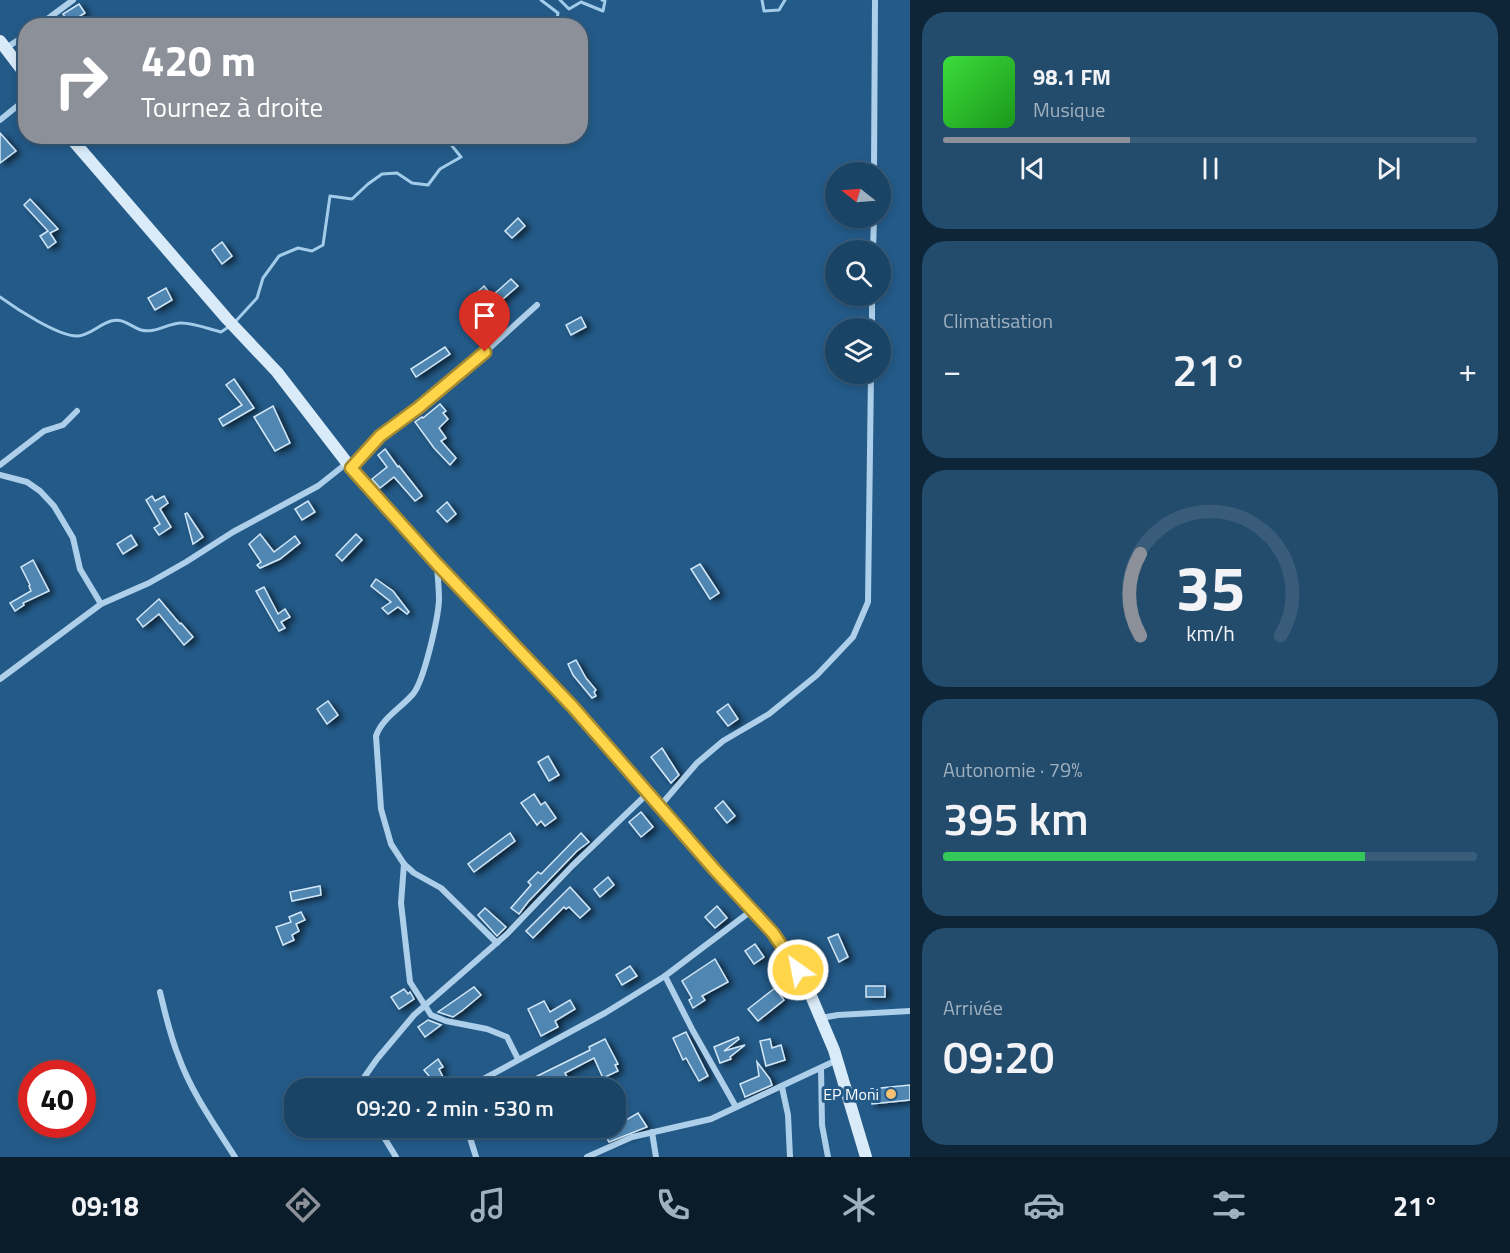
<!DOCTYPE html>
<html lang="fr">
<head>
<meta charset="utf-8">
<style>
  :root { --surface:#1a4466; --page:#234b6c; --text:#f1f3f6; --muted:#9fb0bf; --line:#385c7a; --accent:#8c9099 }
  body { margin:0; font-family:"Titillium Web",sans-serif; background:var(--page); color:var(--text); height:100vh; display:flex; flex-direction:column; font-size:22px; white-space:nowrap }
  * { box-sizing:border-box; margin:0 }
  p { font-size:20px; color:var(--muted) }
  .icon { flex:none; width:33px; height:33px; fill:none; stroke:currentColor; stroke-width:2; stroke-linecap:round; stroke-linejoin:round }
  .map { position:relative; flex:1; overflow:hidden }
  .side { display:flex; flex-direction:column; gap:12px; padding:12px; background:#0e2538; width:600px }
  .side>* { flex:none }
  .top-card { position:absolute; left:18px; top:18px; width:570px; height:126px; border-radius:24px; box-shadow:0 3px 9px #0003,0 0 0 2px var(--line); background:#8c9099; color:#fff; overflow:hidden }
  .needle { width:39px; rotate:287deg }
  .buttons { position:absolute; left:825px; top:162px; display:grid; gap:12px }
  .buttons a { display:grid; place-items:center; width:66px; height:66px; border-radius:50%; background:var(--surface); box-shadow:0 3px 9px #0003,0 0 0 2px var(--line); font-size:30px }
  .speed { position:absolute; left:18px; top:1060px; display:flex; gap:12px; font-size:30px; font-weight:700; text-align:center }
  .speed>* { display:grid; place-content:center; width:78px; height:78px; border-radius:50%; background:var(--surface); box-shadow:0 3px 9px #0003,0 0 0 2px var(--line); line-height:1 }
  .speed .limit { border:9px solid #d22; background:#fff; color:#111 }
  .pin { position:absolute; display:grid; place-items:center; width:51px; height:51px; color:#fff; margin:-62px -26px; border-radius:50% 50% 50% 0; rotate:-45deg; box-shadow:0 0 6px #0007 }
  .pin .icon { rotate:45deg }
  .me { position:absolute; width:66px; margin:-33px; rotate:327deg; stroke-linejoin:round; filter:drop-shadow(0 0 4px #0008) }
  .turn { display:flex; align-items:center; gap:21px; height:126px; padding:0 24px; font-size:27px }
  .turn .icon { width:78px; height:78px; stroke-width:2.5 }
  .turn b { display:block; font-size:42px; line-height:51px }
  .big { font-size:45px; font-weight:600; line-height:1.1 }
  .side .widget { flex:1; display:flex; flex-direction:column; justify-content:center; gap:9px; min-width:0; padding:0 21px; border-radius:24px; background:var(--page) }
  .side .dial { align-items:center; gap:0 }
  .dial svg { height:156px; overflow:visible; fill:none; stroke:var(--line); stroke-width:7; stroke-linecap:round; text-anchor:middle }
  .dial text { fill:var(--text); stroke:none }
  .song { display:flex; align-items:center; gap:18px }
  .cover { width:72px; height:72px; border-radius:9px; background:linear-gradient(135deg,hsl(120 70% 55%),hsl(120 70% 35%)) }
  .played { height:6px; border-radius:3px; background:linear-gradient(90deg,var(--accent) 35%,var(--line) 35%) }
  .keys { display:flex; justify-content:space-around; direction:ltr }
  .heat { display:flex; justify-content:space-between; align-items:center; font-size:33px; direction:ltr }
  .charge { height:9px; border-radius:4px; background:linear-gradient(90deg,#34c759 79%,var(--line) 0) }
  .trip { position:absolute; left:284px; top:1078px; width:342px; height:60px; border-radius:24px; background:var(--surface); box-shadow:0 3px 9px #0003,0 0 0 2px var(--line); font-weight:600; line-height:60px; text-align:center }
  .menu { display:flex; height:96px; justify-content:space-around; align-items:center; background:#0a1b29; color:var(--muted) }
  .menu .icon { width:42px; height:42px }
  .menu .on { color:var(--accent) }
  .menu b { font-size:27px; color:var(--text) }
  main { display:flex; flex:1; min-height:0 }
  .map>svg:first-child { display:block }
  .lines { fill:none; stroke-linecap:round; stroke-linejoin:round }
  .stream { stroke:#a2ccea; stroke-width:3 }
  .building { fill:#5086b2; stroke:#d2e7f7; stroke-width:1.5; filter:url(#shadow) }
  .street { stroke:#aecfe9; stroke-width:6 }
  .secondary { stroke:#d9eaf8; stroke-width:12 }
  .route-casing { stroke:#a68a30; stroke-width:15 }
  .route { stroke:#ffd54a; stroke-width:10 }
  .poi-dot { fill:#f5c071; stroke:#235a88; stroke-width:2 }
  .labels { text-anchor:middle; stroke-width:6; stroke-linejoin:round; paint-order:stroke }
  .poi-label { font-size:16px; fill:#fff; stroke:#235a88; text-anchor:end }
</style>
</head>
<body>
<main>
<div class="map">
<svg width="910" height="1157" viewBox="0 0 910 1157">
  <defs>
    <filter id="shadow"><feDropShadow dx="4.5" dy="2.5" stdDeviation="3" flood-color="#0009"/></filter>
  </defs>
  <rect width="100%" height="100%" fill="#235a88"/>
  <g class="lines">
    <!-- stream -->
    <g class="stream">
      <polyline points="541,0 558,13 556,26"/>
      <polyline points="560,0 569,9 581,2 603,11 605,1 602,0"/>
      <polyline points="762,0 764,11 779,10 785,0"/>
      <path d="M0,297C15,308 59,337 78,336C90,335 100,324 111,321C125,318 129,326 141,330C155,334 168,323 181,323C194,323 209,329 221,332L230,326"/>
      <polyline points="235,322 257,298 263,278 279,256 298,248 312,251 323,245 330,196 352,199 368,184 382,174 397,173 412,183 428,185 440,169 461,157 444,136"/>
    </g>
  </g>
  <!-- building -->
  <g class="building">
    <polygon points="79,4 85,13 69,23 63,14"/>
    <polygon points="0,133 16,151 0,163"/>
    <polygon points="30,199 58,229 50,233 56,242 48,248 40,236 48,231 24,205"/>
    <polygon points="518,218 525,226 512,238 505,231"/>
    <polygon points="222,242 232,256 222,264 212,250"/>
    <polygon points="511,279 518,286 482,317 475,310 479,306 472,297 484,286 492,296"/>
    <polygon points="166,288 172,300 155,310 148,298"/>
    <polygon points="581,317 586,327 571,335 566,325"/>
    <polygon points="445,347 450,354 416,377 411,369"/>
    <polygon points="234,379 254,408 223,426 219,419 242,405 226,385"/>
    <polygon points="440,404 446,411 443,413 448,419 439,428 446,438 441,441 456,458 450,465 434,448 415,422 422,417 423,418"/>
    <polygon points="273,406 290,443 275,451 254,417"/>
    <polygon points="385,449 398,467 399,466 421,494 422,496 415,501 394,477 380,488 372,479 387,467 378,455"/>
    <polygon points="152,496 155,501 164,496 168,503 160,509 171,527 159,535 154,528 160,524 146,500"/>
    <polygon points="308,501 315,512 302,520 295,509"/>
    <polygon points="447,502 456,514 447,522 437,511"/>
    <polygon points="187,513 203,537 193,544 185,514"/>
    <polygon points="260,534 274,552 295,536 300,543 280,559 260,568 257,565 261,562 249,544"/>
    <polygon points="356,534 362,540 342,561 336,555"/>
    <polygon points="131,535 137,545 123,554 117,544"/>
    <polygon points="33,560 49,591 23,603 24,605 15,611 10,603 31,591 29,586 30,585 21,567"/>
    <polygon points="700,564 719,593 710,599 691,569"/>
    <polygon points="376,579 393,591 409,612 407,614 398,607 388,614 382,608 391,602 371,586"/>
    <polygon points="264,587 278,614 285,609 290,617 281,622 285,628 279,631 256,591"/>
    <polygon points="159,599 180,624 181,623 193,637 184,645 159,614 143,627 137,619"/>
    <polygon points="576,660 586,678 596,690 594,692 596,696 592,698 573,675 568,664"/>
    <polygon points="328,701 338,715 327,724 317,709"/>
    <polygon points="728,704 738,719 728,726 717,712"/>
    <polygon points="662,748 679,775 671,783 651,757"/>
    <polygon points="548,756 559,775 549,781 538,762"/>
    <polygon points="534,794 541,805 545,802 556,818 545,826 541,821 537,825 521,803"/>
    <polygon points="723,801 735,816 727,823 715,808"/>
    <polygon points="641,812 653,827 641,837 629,822"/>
    <polygon points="510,833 515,841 474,872 468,864"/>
    <polygon points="581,833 589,842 577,851 528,902 519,914 511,908 531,885 528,882 538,872 541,874"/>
    <polygon points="608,877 614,885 600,897 594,889"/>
    <polygon points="320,886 321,895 292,901 290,892"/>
    <polygon points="570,887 590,909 580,918 569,907 566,909 564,907 533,938 526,931"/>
    <polygon points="717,906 727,918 715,928 705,917"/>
    <polygon points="485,908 506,927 497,936 478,915"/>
    <polygon points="301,912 305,920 296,924 299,931 292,935 294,940 283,945 276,927 291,922 289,917"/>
    <polygon points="838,934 848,957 839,962 828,938"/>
    <polygon points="755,944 764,957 754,964 745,951"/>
    <polygon points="715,959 728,982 702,996 705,1000 693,1008 689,1000 692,998 682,981"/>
    <polygon points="630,966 637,976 622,985 616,975"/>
    <rect x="866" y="986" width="19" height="11"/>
    <polygon points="474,987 481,995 463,1010 453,1017 438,1012"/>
    <polygon points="775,988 784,1000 758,1021 748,1009"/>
    <polygon points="404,989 408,994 410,992 414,999 399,1009 391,997"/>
    <polygon points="570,1000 575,1009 555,1021 558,1027 541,1036 528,1009 544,1001 550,1012"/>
    <polygon points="428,1020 441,1025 425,1037 418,1027"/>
    <polygon points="686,1032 708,1076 699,1081 686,1058 683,1060 673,1038"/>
    <polygon points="738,1037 739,1039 724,1051 745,1045 730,1057 731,1059 720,1063 714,1047"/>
    <polygon points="605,1039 618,1064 615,1065 618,1071 603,1078 594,1058 565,1073 572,1086 566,1089 557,1089 553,1080 535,1089 511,1089 590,1050 589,1047"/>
    <polygon points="770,1039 772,1048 781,1045 785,1060 766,1066 760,1041"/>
    <polygon points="438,1059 443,1067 439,1069 449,1089 407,1089 429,1076 424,1070"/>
    <polygon points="757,1062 770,1079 772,1085 745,1097 740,1084 759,1076"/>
    <polygon points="910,1085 910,1100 872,1104 871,1089"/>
    <polygon points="638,1113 647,1127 609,1142 604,1133"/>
  </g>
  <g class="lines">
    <!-- street -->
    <g class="street">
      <polyline points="38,26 73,0"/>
      <polyline points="6,48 26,35"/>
      <polyline points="0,120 26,99"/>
      <polyline points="874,172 875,0"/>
      <polyline points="873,250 874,218"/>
      <polyline points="872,328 872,296"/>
      <polyline points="0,465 44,431 63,425 77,411"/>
      <polyline points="352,468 380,436 418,408 472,364 537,305"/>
      <polyline points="0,475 27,482 40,491 54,506 73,538 80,569 101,604"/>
      <path d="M437,567C438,578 439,589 439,600C438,619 424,681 413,694C401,708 382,718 376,736L381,809L391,844L404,864L414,873L441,888L497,943"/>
      <polyline points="0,679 101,604 149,583 186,562 233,532 318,486 347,463"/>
      <polyline points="660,806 697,763 723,741 769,714 817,675 853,637 868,602 871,374"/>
      <polyline points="404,864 401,903 410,982 431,1015 446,1021 487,1029 507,1037 518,1059"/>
      <polyline points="665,976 693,1031 736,1107"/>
      <path d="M160,992C165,1013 170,1035 178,1055C191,1092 214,1124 235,1157"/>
      <polyline points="821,1018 838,1015 910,1011"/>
      <polyline points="821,1068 822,1125 828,1157"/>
      <polyline points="782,1087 788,1115 790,1157"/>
      <polyline points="356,1089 377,1059 414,1015 507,934 572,866 648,793"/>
      <polyline points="465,1089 605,1013 665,976 751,911"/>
      <path d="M346,1128L347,1132C364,1135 382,1137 398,1128"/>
      <polyline points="467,1128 476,1157"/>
      <polyline points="652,1132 656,1157"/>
      <polyline points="382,1134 396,1157"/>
      <polyline points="587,1157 632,1137 711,1119 837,1060"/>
    </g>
    <!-- secondary -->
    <g class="secondary">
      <polyline points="0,41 26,75"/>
      <polyline points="69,136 227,319 277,372 351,468 437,564 573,707 702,856 773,933 789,955 806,984 834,1050 866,1157"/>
    </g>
  </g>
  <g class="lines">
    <defs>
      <polyline id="route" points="485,352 418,408 380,436 351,468 437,564 573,707 715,870 773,933 798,970"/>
    </defs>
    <!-- route casing -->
    <use href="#route" class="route-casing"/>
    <!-- route -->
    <use href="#route" class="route"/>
  </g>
  <!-- markers -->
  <circle class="poi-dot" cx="891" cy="1094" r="6"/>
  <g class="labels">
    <!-- poi labels -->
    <g class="poi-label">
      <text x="879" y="1100">EP Moni</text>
    </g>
  </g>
</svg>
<div class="buttons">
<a><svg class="needle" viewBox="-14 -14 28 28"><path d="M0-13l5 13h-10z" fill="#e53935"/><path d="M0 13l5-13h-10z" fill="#9fb0bf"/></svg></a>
<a><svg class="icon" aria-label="search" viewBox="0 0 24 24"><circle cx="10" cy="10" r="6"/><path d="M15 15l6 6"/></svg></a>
<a><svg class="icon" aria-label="layers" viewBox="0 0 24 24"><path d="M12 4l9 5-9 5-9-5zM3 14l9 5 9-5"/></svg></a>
</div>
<div class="speed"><div class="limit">40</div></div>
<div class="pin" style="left:485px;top:352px;background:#d93025"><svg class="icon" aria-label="arrive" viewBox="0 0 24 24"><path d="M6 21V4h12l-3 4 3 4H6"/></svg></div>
<svg class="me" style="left:798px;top:970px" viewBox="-20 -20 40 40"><circle r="17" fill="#ffd54a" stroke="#fff" stroke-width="3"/><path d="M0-11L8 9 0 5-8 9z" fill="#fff"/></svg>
<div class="trip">09:20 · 2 min · 530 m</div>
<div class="top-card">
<div class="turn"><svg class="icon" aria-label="right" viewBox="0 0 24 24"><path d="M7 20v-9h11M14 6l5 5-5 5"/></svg><div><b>420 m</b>Tournez à droite</div></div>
</div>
</div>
<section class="side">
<div class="widget">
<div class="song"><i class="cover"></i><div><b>98.1 FM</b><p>Musique</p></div></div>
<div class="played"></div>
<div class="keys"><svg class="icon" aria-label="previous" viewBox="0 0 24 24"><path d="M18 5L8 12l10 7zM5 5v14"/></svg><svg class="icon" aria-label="pause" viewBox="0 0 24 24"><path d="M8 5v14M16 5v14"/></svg><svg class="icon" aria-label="next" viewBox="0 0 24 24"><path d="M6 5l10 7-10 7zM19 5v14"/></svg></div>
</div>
<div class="widget"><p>Climatisation</p>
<div class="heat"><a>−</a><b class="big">21°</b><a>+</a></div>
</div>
<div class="widget dial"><svg viewBox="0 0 100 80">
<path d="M14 69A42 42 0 1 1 86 69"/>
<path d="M14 69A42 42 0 0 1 14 27" stroke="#8c9099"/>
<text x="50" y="56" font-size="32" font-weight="700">35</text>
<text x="50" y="72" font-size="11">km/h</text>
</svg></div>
<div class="widget"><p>Autonomie · 79%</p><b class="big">395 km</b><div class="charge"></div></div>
<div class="widget"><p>Arrivée</p><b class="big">09:20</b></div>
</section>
</main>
<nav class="menu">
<b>09:18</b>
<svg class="icon on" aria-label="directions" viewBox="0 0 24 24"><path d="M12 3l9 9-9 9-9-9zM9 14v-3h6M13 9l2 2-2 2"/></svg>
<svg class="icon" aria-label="music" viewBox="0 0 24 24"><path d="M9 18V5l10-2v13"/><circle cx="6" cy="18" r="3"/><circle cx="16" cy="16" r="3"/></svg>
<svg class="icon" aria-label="phone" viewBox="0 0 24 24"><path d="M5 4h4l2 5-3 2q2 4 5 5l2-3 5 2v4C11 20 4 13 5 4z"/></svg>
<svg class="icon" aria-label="climate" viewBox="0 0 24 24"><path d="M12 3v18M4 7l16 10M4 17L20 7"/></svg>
<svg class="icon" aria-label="car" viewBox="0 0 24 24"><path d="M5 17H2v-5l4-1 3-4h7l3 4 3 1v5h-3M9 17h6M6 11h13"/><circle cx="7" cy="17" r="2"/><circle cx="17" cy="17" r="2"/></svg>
<svg class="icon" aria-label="filters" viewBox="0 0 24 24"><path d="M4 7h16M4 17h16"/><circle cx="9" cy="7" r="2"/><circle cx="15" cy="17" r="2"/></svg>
<b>21°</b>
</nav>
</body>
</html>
